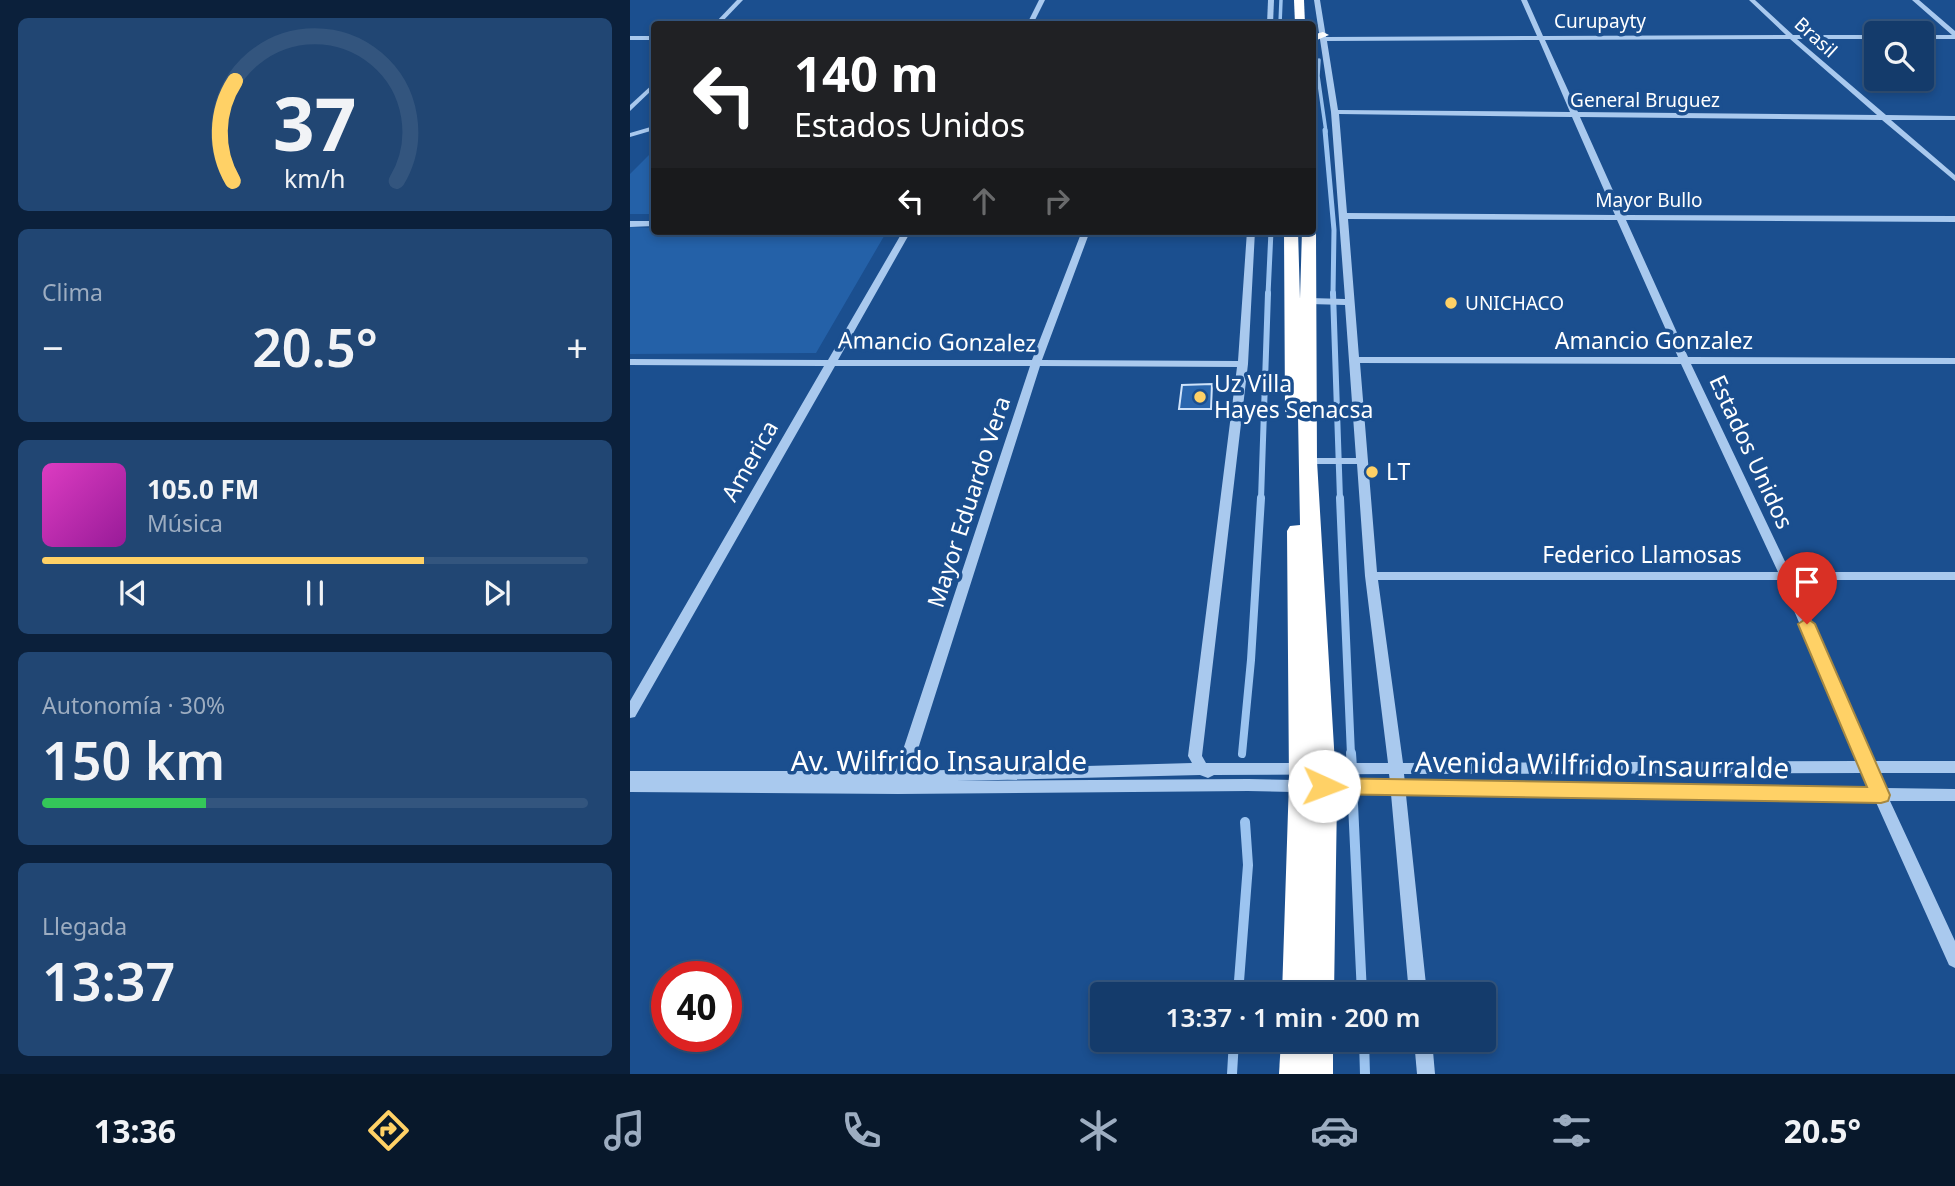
<!DOCTYPE html>
<html lang="es">
<head>
<meta charset="utf-8">
<style>
  :root { --surface:#143b6b; --page:#214673; --text:#f1f3f6; --muted:#9dadc1; --line:#33557e; --accent:#ffd166 }
  body { margin:0; font-family:"Noto Sans",sans-serif; background:var(--page); color:var(--text); height:100vh; display:flex; flex-direction:column; font-size:26px; white-space:nowrap }
  * { box-sizing:border-box; margin:0 }
  p { font-size:23px; color:var(--muted) }
  .icon { flex:none; width:38px; height:38px; fill:none; stroke:currentColor; stroke-width:2; stroke-linecap:round; stroke-linejoin:round }
  .map { position:relative; flex:1; overflow:hidden }
  .sheet { display:flex; flex-direction:column; gap:18px; padding:18px; background:#0b203b; width:630px }
  .sheet>* { flex:none }
  .banner { position:absolute; left:21px; top:21px; width:665px; height:214px; border-radius:7px; box-shadow:0 4px 10px #0003,0 0 0 2px var(--line); background:#202124; color:#fff; overflow:hidden }
  .buttons { position:absolute; left:1234px; top:21px; display:grid; gap:14px }
  .buttons a { display:grid; place-items:center; width:70px; height:70px; border-radius:7px; background:var(--surface); box-shadow:0 4px 10px #0003,0 0 0 2px var(--line); font-size:35px }
  .speed { position:absolute; left:21px; top:961px; display:flex; gap:14px; font-size:35px; font-weight:700; text-align:center }
  .speed>* { display:grid; place-content:center; width:91px; height:91px; border-radius:50%; background:var(--surface); box-shadow:0 4px 10px #0003,0 0 0 2px var(--line); line-height:1 }
  .speed .limit { border:10px solid #d22; background:#fff; color:#111 }
  .pin { position:absolute; display:grid; place-items:center; width:60px; height:60px; color:#fff; margin:-72px -30px; border-radius:50% 50% 50% 0; rotate:-45deg; box-shadow:0 0 7px #0007 }
  .pin .icon { rotate:45deg }
  .me { position:absolute; width:77px; margin:-38px; rotate:92deg; stroke-linejoin:round; filter:drop-shadow(0 0 5px #0008) }
  .turn { display:flex; align-items:center; gap:24px; height:147px; padding:0 28px; font-size:32px }
  .turn .icon { width:91px; height:91px; stroke-width:2.5 }
  .turn b { display:block; font-size:49px; line-height:60px }
  .lanes { display:flex; align-items:center; height:66px; padding:0 28px; background:#0003; justify-content:center; gap:35px; direction:ltr }
  .lanes .off { opacity:.35 }
  .big { font-size:52px; font-weight:600; line-height:1.1 }
  .sheet .widget { flex:1; display:flex; flex-direction:column; justify-content:center; gap:10px; min-width:0; padding:0 24px; border-radius:10px; background:var(--page) }
  .sheet .dial { align-items:center; gap:0 }
  .dial svg { height:182px; overflow:visible; fill:none; stroke:var(--line); stroke-width:7; stroke-linecap:round; text-anchor:middle }
  .dial text { fill:var(--text); stroke:none }
  .song { display:flex; align-items:center; gap:21px }
  .cover { width:84px; height:84px; border-radius:10px; background:linear-gradient(135deg,hsl(310 70% 55%),hsl(300 70% 35%)) }
  .played { height:7px; border-radius:4px; background:linear-gradient(90deg,var(--accent) 70%,var(--line) 70%) }
  .keys { display:flex; justify-content:space-around; direction:ltr }
  .heat { display:flex; justify-content:space-between; align-items:center; font-size:38px; direction:ltr }
  .charge { height:10px; border-radius:5px; background:linear-gradient(90deg,#34c759 30%,var(--line) 0) }
  .trip { position:absolute; left:460px; top:982px; width:406px; height:70px; border-radius:7px; background:var(--surface); box-shadow:0 4px 10px #0003,0 0 0 2px var(--line); font-weight:600; line-height:70px; text-align:center }
  .dock { display:flex; height:112px; justify-content:space-around; align-items:center; background:#08182b; color:var(--muted) }
  .dock .icon { width:49px; height:49px }
  .dock .current { color:var(--accent) }
  .dock b { font-size:32px; color:var(--text) }
  main { display:flex; flex:1; min-height:0 }
  .map>svg:first-child { display:block }
  .green { fill:#2461a8 }
  .lines { fill:none; stroke-linecap:round; stroke-linejoin:round }
  .stream-far4 { stroke:#9cc4f0; stroke-width:3.5 }
  .stream-far3 { stroke:#9cc4f0; stroke-width:5 }
  .stream-far2 { stroke:#9cc4f0; stroke-width:6 }
  .stream-far1 { stroke:#9cc4f0; stroke-width:8 }
  .stream { stroke:#9cc4f0; stroke-width:10 }
  .building { fill:#2a66ad; stroke:#cfe3fa; stroke-width:2 }
  .minor { fill:#a9c9ee; fill-rule:evenodd }
  .highway { fill:#fff; fill-rule:evenodd }
  .route { fill:#ffd166; stroke:#a68842; stroke-width:2 }
  .poi-dot { fill:#ffd166; stroke:#1b4f8f; stroke-width:2.5 }
  .labels { text-anchor:middle; stroke-width:7; stroke-linejoin:round; paint-order:stroke }
  .far-street-label { font-size:19px; fill:#fff; stroke:#1b4f8f }
  .far-poi-label { font-size:19px; fill:#fff; stroke:#1b4f8f; text-anchor:start }
  .street-label { font-size:23px; fill:#fff; stroke:#1b4f8f }
  .poi-label { font-size:23px; fill:#fff; stroke:#1b4f8f; text-anchor:start }
  .near-street-label { font-size:28px; fill:#fff; stroke:#1b4f8f }
</style>
</head>
<body>
<main>
<section class="sheet">
<div class="widget dial"><svg viewBox="0 0 100 80">
<path d="M14 69A42 42 0 1 1 86 69"/>
<path d="M14 69A42 42 0 0 1 15 25" stroke="#ffd166"/>
<text x="50" y="56" font-size="32" font-weight="700">37</text>
<text x="50" y="72" font-size="11">km/h</text>
</svg></div>
<div class="widget"><p>Clima</p>
<div class="heat"><a>−</a><b class="big">20.5°</b><a>+</a></div>
</div>
<div class="widget">
<div class="song"><i class="cover"></i><div><b>105.0 FM</b><p>Música</p></div></div>
<div class="played"></div>
<div class="keys"><svg class="icon" aria-label="previous" viewBox="0 0 24 24"><path d="M18 5L8 12l10 7zM5 5v14"/></svg><svg class="icon" aria-label="pause" viewBox="0 0 24 24"><path d="M8 5v14M16 5v14"/></svg><svg class="icon" aria-label="next" viewBox="0 0 24 24"><path d="M6 5l10 7-10 7zM19 5v14"/></svg></div>
</div>
<div class="widget"><p>Autonomía · 30%</p><b class="big">150 km</b><div class="charge"></div></div>
<div class="widget"><p>Llegada</p><b class="big">13:37</b></div>
</section>
<div class="map">
<svg width="1325" height="1074" viewBox="0 0 1325 1074">
  <rect width="100%" height="100%" fill="#1b4f8f"/>
  <!-- green -->
  <g class="green">
    <polygon points="24,150 24,214 0,214 0,174"/>
    <polygon points="0,227 24,228 24,231 257,231 186,353 0,354"/>
  </g>
  <g class="lines">
    <!-- stream-far4 -->
    <g class="stream-far4">
      <polyline points="650,24 651,0"/>
      <polyline points="689,60 688,76 696,132"/>
    </g>
    <!-- stream-far3 -->
    <g class="stream-far3">
      <polyline points="695,130 704,230 703,295"/>
      <polyline points="638,295 641,231"/>
    </g>
    <!-- stream-far2 -->
    <g class="stream-far2">
      <polyline points="703,293 710,499"/>
      <polyline points="631,499 638,293"/>
    </g>
    <!-- stream-far1 -->
    <g class="stream-far1">
      <polyline points="710,498 721,755"/>
      <polyline points="612,754 621,660 631,498"/>
    </g>
    <!-- stream -->
    <g class="stream">
      <polyline points="721,753 722,768"/>
      <polyline points="723,804 732,994"/>
      <polyline points="608,994 618,865 615,822"/>
      <polyline points="734,1040 735,1074"/>
      <polyline points="602,1074 604,1040"/>
    </g>
  </g>
  <!-- building -->
  <polygon class="building" points="582,384 581,409 549,409 552,385"/>
  <g class="lines">
    <!-- minor -->
    <g class="minor">
      <polygon points="107,0 113,0 90,24 84,24"/>
      <polygon points="409,0 415,0 403,24 397,24"/>
      <polygon points="638,0 644,0 643,24 637,24"/>
      <path d="M684,0H690L696,37L907,36L891,0H897L913,36L1156,35L1119,0H1125L1163,35H1246V39H1167L1256,115L1325,116V120H1261L1325,175V181L1252,120L950,117L994,215L1325,216V222L996,220L1058,357L1325,358V364H1061L1160,572H1325V580H1164L1243,761H1325V773H1248L1255,788L1325,789V801H1260L1325,941V968L1319,965L1245,800L776,795L797,994H779L761,794L618,791L268,794L0,792V771H266L400,366H205L5,717L0,718V701L194,366L0,365V359L198,360L273,231H281L208,360H402L452,231H460L412,360L608,361L617,231H625L618,364L572,756L576,763H758L735,576L727,464H677L671,461L677,458H726L715,305L680,304L675,301L680,298L715,299L701,112ZM1160,39L1247,115L948,112L915,40ZM909,40L940,112L708,110L697,41ZM709,114L942,117L985,215L717,213ZM718,219L987,220L1048,357H729ZM730,363L1051,364L1148,572H747ZM410,366L607,367L558,756L562,763L281,771ZM748,580H1151L1228,761L773,763ZM1233,773L1240,788L775,783L774,774ZM759,774L760,782L618,779L326,781L570,775L578,778L584,775Z"/>
      <polygon points="1282,0 1289,0 1325,31 1325,39 1292,39 1292,35 1322,35"/>
      <rect x="0" y="36" width="24" height="4"/>
      <polygon points="24,83 24,88 0,111 0,105"/>
      <polygon points="24,126 24,130 0,137 0,133"/>
      <polygon points="0,221 24,221 24,226 0,227"/>
      <polygon points="784,1040 802,1040 805,1074 787,1074"/>
    </g>
    <!-- highway -->
    <g class="highway">
      <polygon points="664,0 674,0 675,24 665,24"/>
      <polygon points="693,32 699,35 682,42 682,35"/>
      <polygon points="682,227 686,231 687,461 707,798 704,994 652,994 659,781 657,531 660,526 670,525 668,416 657,415 655,411 654,231 668,231 670,299 672,231 682,231"/>
      <polygon points="651,1040 703,1040 703,1074 649,1074"/>
    </g>
  </g>
  <!-- route -->
  <polygon class="route" points="1177,618 1185,624 1260,795 1258,801 1251,803 694,794 687,792 684,786 687,781 694,778 1237,787 1168,624"/>
  <!-- markers -->
  <g class="poi-dot">
    <circle cx="821" cy="303" r="7"/>
    <circle cx="570" cy="397" r="7"/>
    <circle cx="742" cy="472" r="7"/>
  </g>
  <g class="labels">
    <!-- far-street labels -->
    <g class="far-street-label">
      <text x="970" y="28">Curupayty</text>
      <text transform="translate(1186 37) rotate(42)" y="7">Brasil</text>
      <text x="1015" y="107">General Bruguez</text>
      <text x="1019" y="207">Mayor Bullo</text>
    </g>
    <!-- far-poi labels -->
    <g class="far-poi-label">
      <text x="835" y="310">UNICHACO</text>
    </g>
    <!-- street labels -->
    <g class="street-label">
      <text x="1024" y="349">Amancio Gonzalez</text>
      <text transform="translate(307 342) rotate(1)" y="8">Amancio Gonzalez</text>
      <text transform="translate(1121 452) rotate(65)" y="8">Estados Unidos</text>
      <text transform="translate(120 461) rotate(-60)" y="8">America</text>
      <text transform="translate(339 502) rotate(-72)" y="8">Mayor Eduardo Vera</text>
      <text x="1012" y="563">Federico Llamosas</text>
    </g>
    <!-- poi labels -->
    <g class="poi-label">
      <text x="584" y="392">Uz Villa<tspan x="584" dy="26">Hayes Senacsa</tspan></text>
      <text x="756" y="480">LT</text>
    </g>
    <!-- near-street labels -->
    <g class="near-street-label">
      <text x="309" y="771">Av. Wilfrido Insauralde</text>
      <text transform="translate(972 765) rotate(1)" y="10">Avenida Wilfrido Insaurralde</text>
    </g>
  </g>
</svg>
<div class="buttons">
<a><svg class="icon" aria-label="search" viewBox="0 0 24 24"><circle cx="10" cy="10" r="6"/><path d="M15 15l6 6"/></svg></a>
</div>
<div class="speed"><div class="limit">40</div></div>
<div class="pin" style="left:1177px;top:624px;background:#d93025"><svg class="icon" aria-label="arrive" viewBox="0 0 24 24"><path d="M6 21V4h12l-3 4 3 4H6"/></svg></div>
<svg class="me" style="left:694px;top:786px" viewBox="-20 -20 40 40"><circle r="19" fill="#fff"/><path d="M0-13L10 11 0 6-10 11z" fill="#ffd166"/></svg>
<div class="trip">13:37 · 1 min · 200 m</div>
<div class="banner">
<div class="turn"><svg class="icon" aria-label="left" viewBox="0 0 24 24"><path d="M17 20v-9H6M10 6l-5 5 5 5"/></svg><div><b>140 m</b>Estados Unidos</div></div>
<div class="lanes"><svg class="icon" aria-label="left" viewBox="0 0 24 24"><path d="M17 20v-9H6M10 6l-5 5 5 5"/></svg><svg class="icon off" aria-label="ahead" viewBox="0 0 24 24"><path d="M12 20V5M6 11l6-6 6 6"/></svg><svg class="icon off" aria-label="right" viewBox="0 0 24 24"><path d="M7 20v-9h11M14 6l5 5-5 5"/></svg></div>
</div>
</div>
</main>
<nav class="dock">
<b>13:36</b>
<svg class="icon current" aria-label="directions" viewBox="0 0 24 24"><path d="M12 3l9 9-9 9-9-9zM9 14v-3h6M13 9l2 2-2 2"/></svg>
<svg class="icon" aria-label="music" viewBox="0 0 24 24"><path d="M9 18V5l10-2v13"/><circle cx="6" cy="18" r="3"/><circle cx="16" cy="16" r="3"/></svg>
<svg class="icon" aria-label="phone" viewBox="0 0 24 24"><path d="M5 4h4l2 5-3 2q2 4 5 5l2-3 5 2v4C11 20 4 13 5 4z"/></svg>
<svg class="icon" aria-label="climate" viewBox="0 0 24 24"><path d="M12 3v18M4 7l16 10M4 17L20 7"/></svg>
<svg class="icon" aria-label="car" viewBox="0 0 24 24"><path d="M5 17H2v-5l4-1 3-4h7l3 4 3 1v5h-3M9 17h6M6 11h13"/><circle cx="7" cy="17" r="2"/><circle cx="17" cy="17" r="2"/></svg>
<svg class="icon" aria-label="filters" viewBox="0 0 24 24"><path d="M4 7h16M4 17h16"/><circle cx="9" cy="7" r="2"/><circle cx="15" cy="17" r="2"/></svg>
<b>20.5°</b>
</nav>
</body>
</html>
